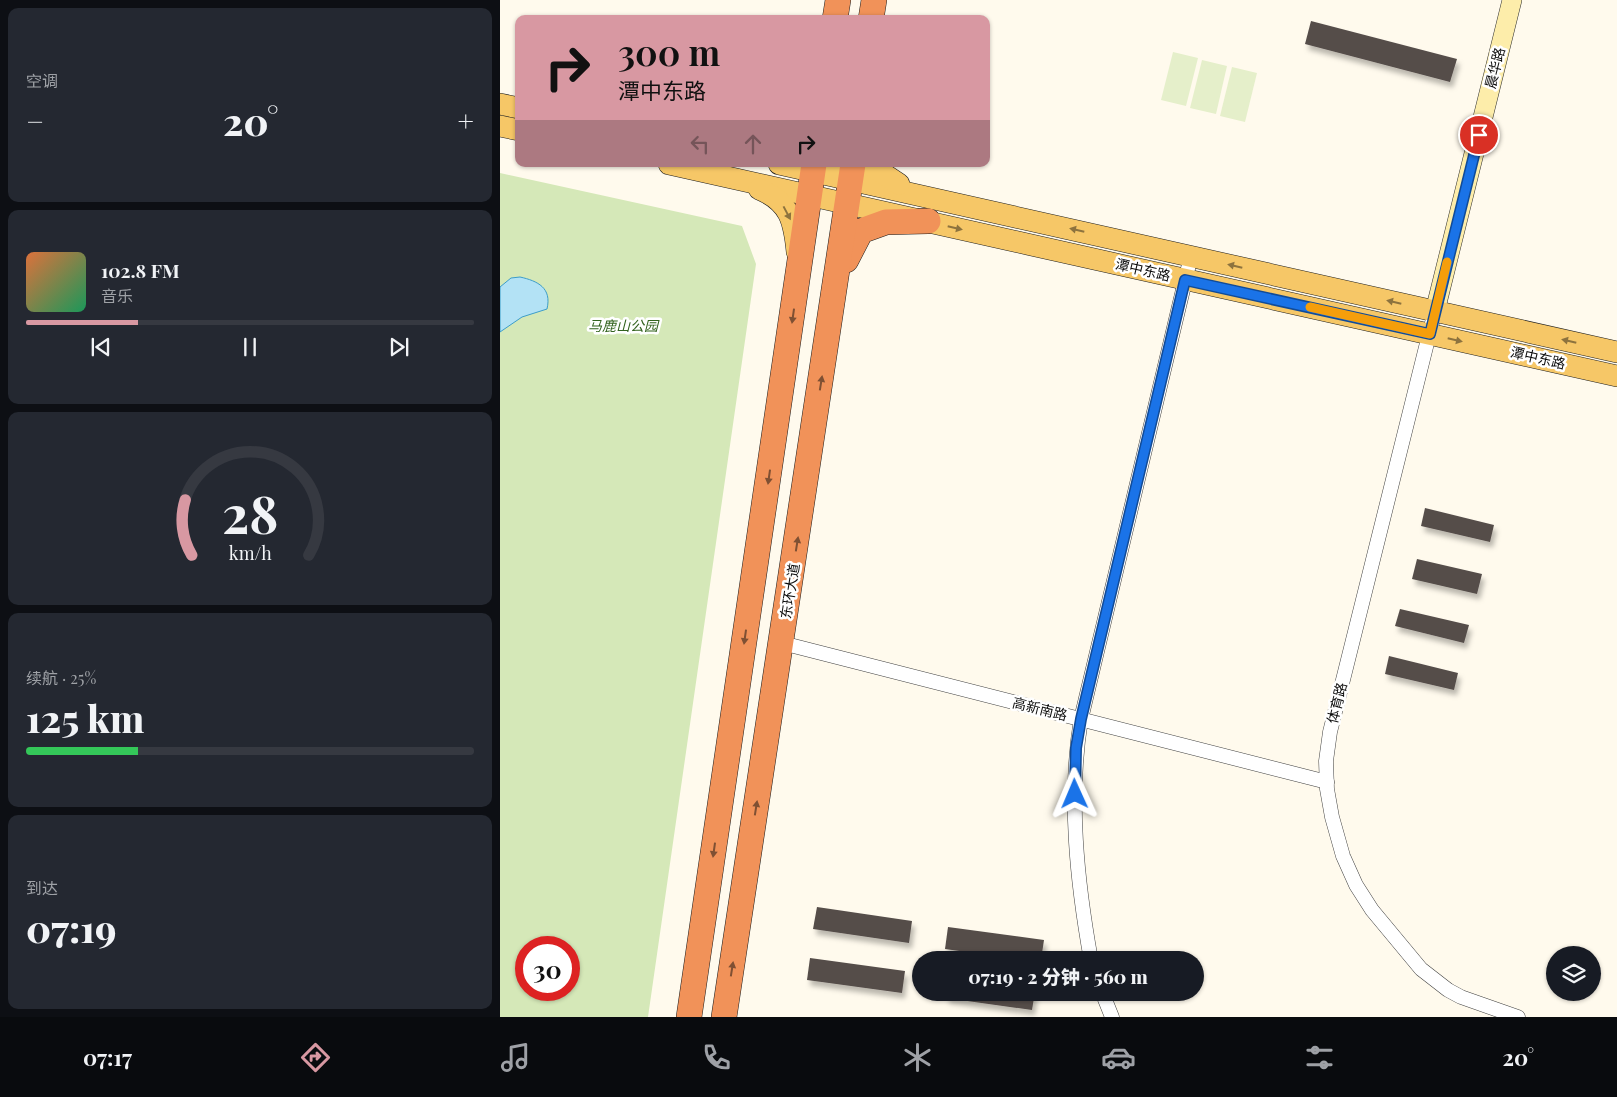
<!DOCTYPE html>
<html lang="zh">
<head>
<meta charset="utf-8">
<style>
  :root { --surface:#171b24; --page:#242831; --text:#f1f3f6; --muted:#9ea1a6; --line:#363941; --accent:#d898a2 }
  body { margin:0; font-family:"Playfair Display","Noto Sans SC",serif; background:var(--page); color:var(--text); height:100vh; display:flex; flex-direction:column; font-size:19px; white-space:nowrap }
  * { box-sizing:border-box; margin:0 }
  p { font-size:16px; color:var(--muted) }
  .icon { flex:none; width:28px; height:28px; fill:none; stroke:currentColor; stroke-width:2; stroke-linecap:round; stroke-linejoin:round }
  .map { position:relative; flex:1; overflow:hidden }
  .panel { display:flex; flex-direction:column; gap:8px; padding:8px; background:#0d0f14; width:500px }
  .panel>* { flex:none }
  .guide { position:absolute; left:15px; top:15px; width:475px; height:152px; border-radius:10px; box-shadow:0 1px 4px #0004; background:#d898a2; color:#111; overflow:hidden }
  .tools { position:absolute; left:1046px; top:946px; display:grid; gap:10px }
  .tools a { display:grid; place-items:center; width:55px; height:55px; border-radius:50%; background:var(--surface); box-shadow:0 1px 4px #0004; font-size:25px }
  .speed { position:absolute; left:15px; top:936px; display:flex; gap:10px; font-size:25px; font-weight:700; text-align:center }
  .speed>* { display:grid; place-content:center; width:65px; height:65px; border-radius:50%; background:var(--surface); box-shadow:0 1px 4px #0004; line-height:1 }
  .speed .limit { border:8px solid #d22; background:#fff; color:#111 }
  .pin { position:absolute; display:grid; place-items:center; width:42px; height:42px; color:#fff; margin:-21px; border:2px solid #fff; border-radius:50%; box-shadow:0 1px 5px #0007 }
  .me { position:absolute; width:55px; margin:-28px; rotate:359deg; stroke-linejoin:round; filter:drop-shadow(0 0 4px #0008) }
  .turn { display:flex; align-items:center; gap:18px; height:105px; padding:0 20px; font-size:22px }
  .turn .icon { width:65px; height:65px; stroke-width:2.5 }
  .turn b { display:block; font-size:35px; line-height:42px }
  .lanes { display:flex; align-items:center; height:48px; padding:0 20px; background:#0003; justify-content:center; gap:25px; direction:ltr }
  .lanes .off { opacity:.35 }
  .big { font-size:38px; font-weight:800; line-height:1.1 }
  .panel .widget { flex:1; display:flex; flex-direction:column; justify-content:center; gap:8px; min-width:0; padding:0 18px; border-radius:10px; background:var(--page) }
  .panel .dial { align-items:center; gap:0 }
  .dial svg { height:130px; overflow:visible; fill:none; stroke:var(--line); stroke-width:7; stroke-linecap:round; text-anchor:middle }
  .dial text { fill:var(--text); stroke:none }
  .song { display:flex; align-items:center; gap:15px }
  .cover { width:60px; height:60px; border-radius:8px; background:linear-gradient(135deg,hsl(20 70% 55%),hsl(150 70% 35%)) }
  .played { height:5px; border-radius:2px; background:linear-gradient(90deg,var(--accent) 25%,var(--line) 25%) }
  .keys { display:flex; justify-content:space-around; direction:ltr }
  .heat { display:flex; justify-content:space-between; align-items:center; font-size:28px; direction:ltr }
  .charge { height:8px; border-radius:4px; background:linear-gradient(90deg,#34c759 25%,var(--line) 0) }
  .trip { position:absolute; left:412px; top:951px; width:292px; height:50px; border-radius:25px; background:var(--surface); box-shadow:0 1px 4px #0004; font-weight:800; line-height:50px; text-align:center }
  .dock { display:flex; height:80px; justify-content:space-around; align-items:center; background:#090b0e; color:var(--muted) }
  .dock .icon { width:35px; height:35px }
  .dock .selected { color:var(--accent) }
  .dock b { font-size:22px; color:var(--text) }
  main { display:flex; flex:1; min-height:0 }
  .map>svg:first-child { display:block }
  .green { fill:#d5e8b8; fill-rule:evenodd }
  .pitch { fill:#e5efca }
  .water { fill:#b3e2f5; stroke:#3c9dca }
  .building { fill:#554d4a; filter:url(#shadow) }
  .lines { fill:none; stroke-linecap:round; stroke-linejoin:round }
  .street-casing { stroke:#404040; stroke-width:15 }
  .secondary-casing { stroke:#2f2f2f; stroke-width:20 }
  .primary-casing { stroke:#1e1e1e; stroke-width:22 }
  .highway-casing { stroke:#1e1e1e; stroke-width:26 }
  .street { stroke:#fff; stroke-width:14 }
  .secondary { stroke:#fdedaa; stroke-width:19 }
  .primary { stroke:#f6c767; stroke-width:21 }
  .highway { stroke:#f19259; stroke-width:25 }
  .oneway { fill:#8d733e }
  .oneway2 { fill:#7f5033 }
  .route-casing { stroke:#114b97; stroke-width:12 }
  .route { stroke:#1a73e8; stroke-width:9 }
  .slow { stroke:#f59e0b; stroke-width:9 }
  .labels { text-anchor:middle; stroke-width:5; stroke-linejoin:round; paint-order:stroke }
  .street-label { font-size:14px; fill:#0d0d0d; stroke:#fff }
  .park-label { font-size:14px; font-style:italic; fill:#33631f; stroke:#fff }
</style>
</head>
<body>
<main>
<section class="panel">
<div class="widget"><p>空调</p>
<div class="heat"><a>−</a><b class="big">20°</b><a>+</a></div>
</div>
<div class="widget">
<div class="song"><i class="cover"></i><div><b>102.8 FM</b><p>音乐</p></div></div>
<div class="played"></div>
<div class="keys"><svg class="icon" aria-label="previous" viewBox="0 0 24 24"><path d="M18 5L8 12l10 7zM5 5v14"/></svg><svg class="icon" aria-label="pause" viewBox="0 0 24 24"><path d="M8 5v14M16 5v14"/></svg><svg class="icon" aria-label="next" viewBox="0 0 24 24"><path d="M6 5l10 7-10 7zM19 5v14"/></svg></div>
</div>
<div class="widget dial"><svg viewBox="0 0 100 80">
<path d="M14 69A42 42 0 1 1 86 69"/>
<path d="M14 69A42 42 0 0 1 10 35" stroke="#d898a2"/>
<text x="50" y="56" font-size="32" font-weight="700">28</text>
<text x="50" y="72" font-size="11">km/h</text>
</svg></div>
<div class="widget"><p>续航 · 25%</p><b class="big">125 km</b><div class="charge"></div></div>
<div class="widget"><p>到达</p><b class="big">07:19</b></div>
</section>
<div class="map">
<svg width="1117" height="1017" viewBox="0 0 1117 1017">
  <defs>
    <filter id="shadow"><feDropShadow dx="3" dy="5.5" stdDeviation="2.5" flood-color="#0004"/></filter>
  </defs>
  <rect width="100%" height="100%" fill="#fffaed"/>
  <!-- green -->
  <path class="green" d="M0,173L242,226L256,264L148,1017H0ZM26,948H69V990H26Z"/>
  <!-- pitch -->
  <g class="pitch">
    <polygon points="673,52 698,58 686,106 661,100"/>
    <polygon points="702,60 727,66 716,114 690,108"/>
    <polygon points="732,67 757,73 745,122 720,116"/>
  </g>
  <!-- water -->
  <path class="water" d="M20,277C38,281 52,288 47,309L22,317L0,332V287L11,278Z"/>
  <!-- building -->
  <g class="building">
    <polygon points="811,21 957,59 950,82 805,44"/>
    <polygon points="925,508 994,525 990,542 921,526"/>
    <polygon points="917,559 982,574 977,594 912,579"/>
    <polygon points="900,609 969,625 964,643 895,626"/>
    <polygon points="889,656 958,673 954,690 885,674"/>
    <polygon points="317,907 412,921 409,943 313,929"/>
    <polygon points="448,927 544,940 541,960 523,960 445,949"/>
    <polygon points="310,958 405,971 402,993 307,980"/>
    <polygon points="446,992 535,992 532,1010 446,998"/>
  </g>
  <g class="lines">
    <defs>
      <g id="street">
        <polyline points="935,311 830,732 826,761 827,789 832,817 843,856 856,885 872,910 921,969 948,990 961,997 1018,1017"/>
        <polyline points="282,643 827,782"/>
        <path d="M591,960C577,882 568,798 581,719L691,256"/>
        <polyline points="602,992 612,1017"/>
      </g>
      <polyline id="secondary" points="935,311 1012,0"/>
      <g id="primary">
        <polyline points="0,104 19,108"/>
        <polyline points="0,126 19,130"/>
        <polyline points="169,164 1117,376"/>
        <polyline points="279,164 1117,352"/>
        <polyline points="369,164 399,184"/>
        <path d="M259,189C290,202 294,221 297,252"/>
      </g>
      <g id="highway">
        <polyline points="335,19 338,0"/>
        <polyline points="371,19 374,0"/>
        <polyline points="346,260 361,231 386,222 428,221"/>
        <polyline points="189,1017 314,164"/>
        <polyline points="224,1017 353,164"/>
      </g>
    </defs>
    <!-- street casing -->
    <use href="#street" class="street-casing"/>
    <!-- secondary casing -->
    <use href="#secondary" class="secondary-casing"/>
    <!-- primary casing -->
    <use href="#primary" class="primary-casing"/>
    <!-- highway casing -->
    <use href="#highway" class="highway-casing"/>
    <!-- street -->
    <use href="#street" class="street"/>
    <!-- secondary -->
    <use href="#secondary" class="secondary"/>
    <!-- primary -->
    <use href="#primary" class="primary"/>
    <!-- highway -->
    <use href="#highway" class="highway"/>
  </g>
  <!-- one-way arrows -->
  <defs><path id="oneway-solid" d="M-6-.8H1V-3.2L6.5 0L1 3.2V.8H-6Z" transform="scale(1.25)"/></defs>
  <g class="oneway">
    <use href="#oneway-solid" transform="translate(287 213) rotate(62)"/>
    <use href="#oneway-solid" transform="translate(455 228) rotate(13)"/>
    <use href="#oneway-solid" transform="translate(577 230) rotate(-167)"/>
    <use href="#oneway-solid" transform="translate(735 266) rotate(-167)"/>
    <use href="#oneway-solid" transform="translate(894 302) rotate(-167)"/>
    <use href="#oneway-solid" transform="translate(955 340) rotate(13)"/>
    <use href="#oneway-solid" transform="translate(1069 341) rotate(-167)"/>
  </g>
  <g class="oneway2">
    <use href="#oneway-solid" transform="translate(293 316) rotate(98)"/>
    <use href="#oneway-solid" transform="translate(321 383) rotate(-81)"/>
    <use href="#oneway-solid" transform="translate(269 477) rotate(98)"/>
    <use href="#oneway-solid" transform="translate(297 544) rotate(-81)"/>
    <use href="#oneway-solid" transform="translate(245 637) rotate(98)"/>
    <use href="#oneway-solid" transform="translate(256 808) rotate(-81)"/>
    <use href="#oneway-solid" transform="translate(214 850) rotate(98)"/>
    <use href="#oneway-solid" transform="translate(232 969) rotate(-81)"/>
  </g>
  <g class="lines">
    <defs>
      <polyline id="route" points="575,794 576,748 581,719 685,280 930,334 979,135"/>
    </defs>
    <!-- route casing -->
    <use href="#route" class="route-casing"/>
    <!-- route -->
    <use href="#route" class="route"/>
    <!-- slow -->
    <polyline class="slow" points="810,307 930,334 947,262"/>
  </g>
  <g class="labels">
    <!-- street labels -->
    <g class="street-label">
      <text transform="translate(995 68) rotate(-76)" y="5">晨华路</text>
      <text transform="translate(643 270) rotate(13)" y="5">潭中东路</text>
      <text transform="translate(1038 358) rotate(13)" y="5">潭中东路</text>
      <text transform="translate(290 591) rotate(-81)" y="5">东环大道</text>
      <text transform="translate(837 703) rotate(-76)" y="5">体育路</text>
      <text transform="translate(540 709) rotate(14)" y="5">高新南路</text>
    </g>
    <!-- park labels -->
    <g class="park-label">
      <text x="123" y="331">马鹿山公园</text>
    </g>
  </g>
</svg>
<div class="tools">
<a><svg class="icon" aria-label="layers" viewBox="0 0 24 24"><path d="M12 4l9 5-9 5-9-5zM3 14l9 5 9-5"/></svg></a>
</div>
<div class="speed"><div class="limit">30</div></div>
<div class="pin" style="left:979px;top:135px;background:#d93025"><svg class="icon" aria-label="arrive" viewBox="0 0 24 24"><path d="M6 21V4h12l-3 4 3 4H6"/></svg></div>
<svg class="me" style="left:575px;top:794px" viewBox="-20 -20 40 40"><path d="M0-17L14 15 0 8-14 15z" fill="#1a73e8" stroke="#fff" stroke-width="4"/></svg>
<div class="trip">07:19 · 2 分钟 · 560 m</div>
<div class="guide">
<div class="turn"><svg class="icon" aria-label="right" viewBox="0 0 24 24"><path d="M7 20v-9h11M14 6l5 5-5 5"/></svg><div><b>300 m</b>潭中东路</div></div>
<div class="lanes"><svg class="icon off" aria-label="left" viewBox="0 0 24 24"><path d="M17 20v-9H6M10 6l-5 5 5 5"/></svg><svg class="icon off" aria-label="ahead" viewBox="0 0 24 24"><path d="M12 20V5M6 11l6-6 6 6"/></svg><svg class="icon" aria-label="right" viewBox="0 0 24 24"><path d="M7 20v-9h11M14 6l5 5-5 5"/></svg></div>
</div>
</div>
</main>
<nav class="dock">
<b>07:17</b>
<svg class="icon selected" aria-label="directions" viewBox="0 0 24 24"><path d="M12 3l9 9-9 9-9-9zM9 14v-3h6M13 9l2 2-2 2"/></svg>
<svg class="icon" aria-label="music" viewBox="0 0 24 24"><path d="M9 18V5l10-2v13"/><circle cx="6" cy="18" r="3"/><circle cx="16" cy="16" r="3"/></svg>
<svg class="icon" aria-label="phone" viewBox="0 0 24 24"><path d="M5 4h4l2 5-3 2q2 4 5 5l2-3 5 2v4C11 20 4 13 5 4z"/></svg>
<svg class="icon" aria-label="climate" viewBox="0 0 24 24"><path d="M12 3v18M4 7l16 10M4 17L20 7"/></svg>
<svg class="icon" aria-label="car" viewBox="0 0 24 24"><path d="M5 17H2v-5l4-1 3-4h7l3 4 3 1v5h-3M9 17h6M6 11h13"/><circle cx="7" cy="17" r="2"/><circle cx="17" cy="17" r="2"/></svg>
<svg class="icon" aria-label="filters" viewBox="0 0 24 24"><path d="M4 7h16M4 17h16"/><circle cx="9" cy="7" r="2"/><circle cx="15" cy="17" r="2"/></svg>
<b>20°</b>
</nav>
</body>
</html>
